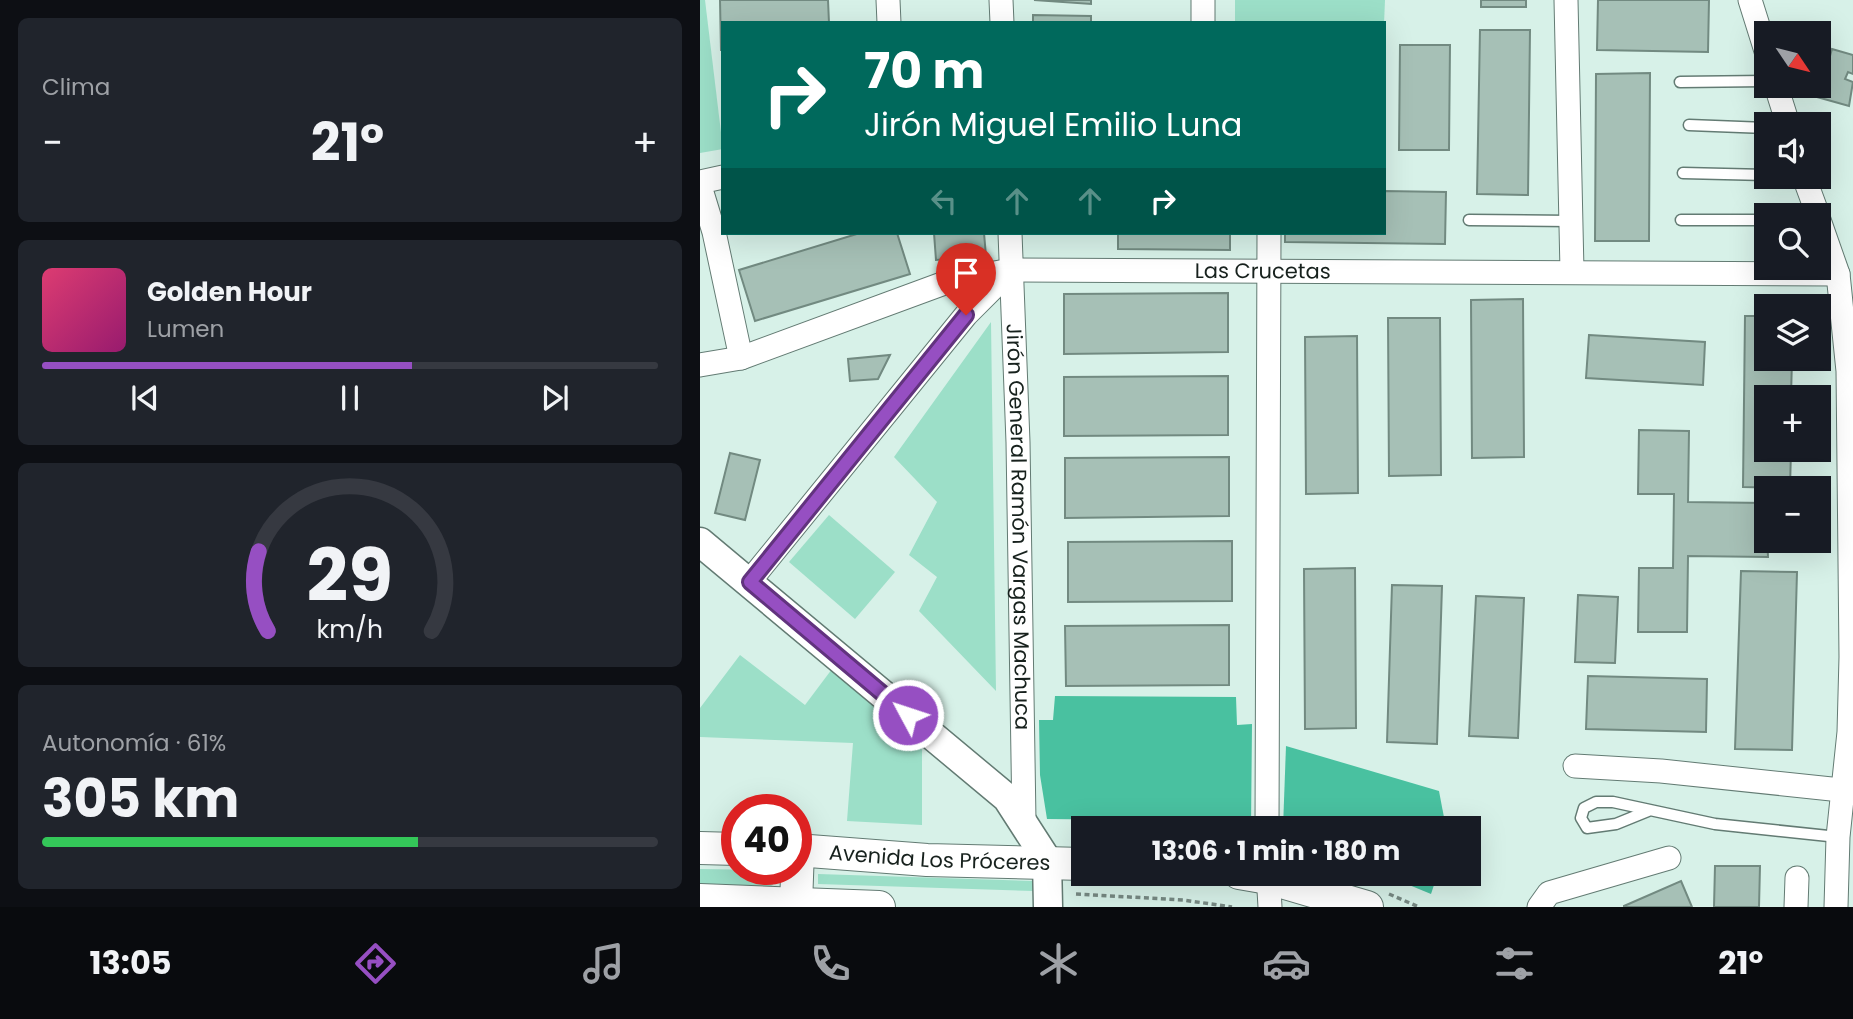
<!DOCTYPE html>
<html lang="es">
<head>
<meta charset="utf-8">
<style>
  :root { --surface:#171b24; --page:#20242c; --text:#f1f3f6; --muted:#9ea1a6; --line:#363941; --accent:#964fc2 }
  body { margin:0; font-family:Poppins,sans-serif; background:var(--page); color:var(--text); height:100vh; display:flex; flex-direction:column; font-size:26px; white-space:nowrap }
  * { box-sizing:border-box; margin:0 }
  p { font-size:23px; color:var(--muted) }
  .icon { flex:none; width:38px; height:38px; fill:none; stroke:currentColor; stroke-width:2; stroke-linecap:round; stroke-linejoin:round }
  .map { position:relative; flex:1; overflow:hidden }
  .side { display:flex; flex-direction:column; gap:18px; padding:18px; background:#0d0f14; width:700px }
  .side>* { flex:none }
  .hud { position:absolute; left:21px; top:21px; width:665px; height:214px; border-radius:0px; box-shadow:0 7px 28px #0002; background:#00695c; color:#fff; overflow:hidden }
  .needle { width:46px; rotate:125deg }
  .tools { position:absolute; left:1054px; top:21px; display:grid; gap:14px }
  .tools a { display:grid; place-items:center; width:77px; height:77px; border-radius:0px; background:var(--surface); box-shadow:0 7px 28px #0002; font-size:35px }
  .speed { position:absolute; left:21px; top:794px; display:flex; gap:14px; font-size:35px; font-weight:700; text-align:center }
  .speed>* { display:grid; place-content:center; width:91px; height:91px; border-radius:50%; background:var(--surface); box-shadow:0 7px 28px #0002; line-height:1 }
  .speed .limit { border:10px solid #d22; background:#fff; color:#111 }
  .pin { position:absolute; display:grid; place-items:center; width:60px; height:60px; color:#fff; margin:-72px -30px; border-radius:50% 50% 50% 0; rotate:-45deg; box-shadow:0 0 7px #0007 }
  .pin .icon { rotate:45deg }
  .me { position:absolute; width:77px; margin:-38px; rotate:310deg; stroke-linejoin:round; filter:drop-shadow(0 0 5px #0008) }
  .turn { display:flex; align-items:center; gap:24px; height:147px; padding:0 28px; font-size:32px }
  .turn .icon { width:91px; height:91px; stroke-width:2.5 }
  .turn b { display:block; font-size:49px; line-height:60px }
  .lanes { display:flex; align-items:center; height:66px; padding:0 28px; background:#0003; justify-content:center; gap:35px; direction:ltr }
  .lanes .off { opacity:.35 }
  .big { font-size:52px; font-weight:700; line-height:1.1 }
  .side .card { flex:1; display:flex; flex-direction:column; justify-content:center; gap:10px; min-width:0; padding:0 24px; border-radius:10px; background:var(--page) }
  .side .dial { align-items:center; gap:0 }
  .dial svg { height:182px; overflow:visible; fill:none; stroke:var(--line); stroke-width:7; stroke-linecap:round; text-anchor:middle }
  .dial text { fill:var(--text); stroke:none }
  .song { display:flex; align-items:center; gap:21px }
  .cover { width:84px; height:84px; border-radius:10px; background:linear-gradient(135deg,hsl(340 70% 55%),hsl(320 70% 35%)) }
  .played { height:7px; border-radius:4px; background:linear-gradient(90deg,var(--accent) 60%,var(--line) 60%) }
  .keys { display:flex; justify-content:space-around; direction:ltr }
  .heat { display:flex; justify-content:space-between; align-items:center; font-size:38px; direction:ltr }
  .charge { height:10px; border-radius:5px; background:linear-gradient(90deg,#34c759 61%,var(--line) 0) }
  .trip { position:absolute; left:371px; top:816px; width:410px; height:70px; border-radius:0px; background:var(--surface); box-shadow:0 7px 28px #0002; font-weight:700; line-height:70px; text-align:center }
  .tab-bar { display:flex; height:112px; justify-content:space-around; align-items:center; background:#090b0e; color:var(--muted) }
  .tab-bar .icon { width:49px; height:49px }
  .tab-bar .active { color:var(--accent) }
  .tab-bar b { font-size:32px; color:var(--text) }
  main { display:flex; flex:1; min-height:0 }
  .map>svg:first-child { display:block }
  .green { fill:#9cdfc8 }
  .forest { fill:#49c1a0 }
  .building { fill:#a6c0b6; stroke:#728a81; stroke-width:2 }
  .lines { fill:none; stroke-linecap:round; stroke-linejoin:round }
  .service-casing { stroke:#637b73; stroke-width:13 }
  .minor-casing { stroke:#637b73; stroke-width:25 }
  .tertiary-casing { stroke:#637b73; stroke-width:31 }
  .secondary-casing { stroke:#637b73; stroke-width:34 }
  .path { stroke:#778983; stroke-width:3.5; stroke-dasharray:5 3.5; stroke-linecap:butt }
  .service { stroke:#fff; stroke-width:10 }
  .minor { stroke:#fff; stroke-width:23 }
  .tertiary { stroke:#fff; stroke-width:28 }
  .secondary { stroke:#fff; stroke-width:32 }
  .route-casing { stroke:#62337e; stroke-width:18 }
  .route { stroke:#964fc2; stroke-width:12 }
  .labels { text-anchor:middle; stroke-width:7; stroke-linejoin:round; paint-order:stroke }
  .street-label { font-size:21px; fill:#17211d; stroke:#fff }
</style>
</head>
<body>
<main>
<section class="side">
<div class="card"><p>Clima</p>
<div class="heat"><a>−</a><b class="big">21°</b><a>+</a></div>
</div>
<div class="card">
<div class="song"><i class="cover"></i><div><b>Golden Hour</b><p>Lumen</p></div></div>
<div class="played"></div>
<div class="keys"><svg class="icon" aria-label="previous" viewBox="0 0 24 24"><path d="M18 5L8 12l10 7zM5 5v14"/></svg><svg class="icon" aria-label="pause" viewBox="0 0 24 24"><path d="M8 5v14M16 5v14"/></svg><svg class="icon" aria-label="next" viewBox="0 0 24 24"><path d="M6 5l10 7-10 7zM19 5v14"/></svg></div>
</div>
<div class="card dial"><svg viewBox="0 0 100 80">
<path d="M14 69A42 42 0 1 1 86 69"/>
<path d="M14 69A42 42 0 0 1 10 34" stroke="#964fc2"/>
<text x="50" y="56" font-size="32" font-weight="700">29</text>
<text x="50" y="72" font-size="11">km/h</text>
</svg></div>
<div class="card"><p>Autonomía · 61%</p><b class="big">305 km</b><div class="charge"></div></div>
</section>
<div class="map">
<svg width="1153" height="907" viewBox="0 0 1153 907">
  <rect width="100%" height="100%" fill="#d7f1e8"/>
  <!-- green -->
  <g class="green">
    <polygon points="0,0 5,0 23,149 0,153"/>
    <polygon points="535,0 685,0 684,24 535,23"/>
    <polygon points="291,322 296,691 219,611 237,577 209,555 237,502 194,457"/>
    <polygon points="129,515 195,572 155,619 89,562"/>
    <polygon points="40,655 105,705 132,669 222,744 222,825 147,821 153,743 0,737 0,708"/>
    <polygon points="0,869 64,870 73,875 73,885 61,891 0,889"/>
    <polygon points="118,874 333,881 333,891 118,884"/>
  </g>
  <!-- forest -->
  <g class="forest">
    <polygon points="355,696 536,697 537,725 552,724 551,828 443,820 347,819 340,775 339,720 353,720"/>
    <polygon points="586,746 739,791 746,828 583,828"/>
    <polygon points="680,873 738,873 731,894"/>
  </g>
  <!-- building -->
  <g class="building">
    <polygon points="20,0 128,0 129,23 23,23 21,51"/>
    <polygon points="334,0 391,0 391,4"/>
    <rect x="781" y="0" width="45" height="7"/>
    <polygon points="898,0 1009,0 1008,52 897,50"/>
    <polygon points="333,15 391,16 391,23 333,23"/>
    <polygon points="780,30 830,30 828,195 777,194"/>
    <polygon points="700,45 750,45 749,150 699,150"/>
    <polygon points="1132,49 1153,55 1153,74 1148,72 1145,79 1153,82 1149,106 1117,97 1121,83 1118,82 1118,66 1122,54 1130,56"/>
    <polygon points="950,73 949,241 895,241 896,74"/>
    <polygon points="684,191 746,192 745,244 585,242 585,233 684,233"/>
    <polygon points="160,233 197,233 210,274 55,321 39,270"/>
    <polygon points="234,233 284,233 286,256 236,260"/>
    <polygon points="418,233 530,233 530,250 418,249"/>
    <polygon points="528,293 528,352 364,354 364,294"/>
    <polygon points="823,299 824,457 772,458 771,300"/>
    <polygon points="1045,316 1066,316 1066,359 1092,359 1091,397 1066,397 1066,450 1091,450 1090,488 1043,487"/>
    <polygon points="688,318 740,318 741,475 689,476"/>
    <polygon points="889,335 1005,342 1003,385 886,378"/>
    <polygon points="657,336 658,493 606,494 605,337"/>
    <polygon points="190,355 178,379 150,381 148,359"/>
    <polygon points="528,376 528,435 364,436 364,377"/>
    <polygon points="939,430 989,431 988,502 1066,503 1068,557 988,556 987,632 938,632 939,568 973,568 974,494 938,494"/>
    <polygon points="30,453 60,460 45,520 15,513"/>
    <polygon points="529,457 529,516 365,518 365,458"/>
    <polygon points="532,541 532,601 368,602 368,542"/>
    <polygon points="655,568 656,728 605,729 604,569"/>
    <polygon points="1041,571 1097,572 1092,750 1035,749"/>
    <polygon points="692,585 742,586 737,744 687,742"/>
    <polygon points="878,595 918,597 915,663 875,662"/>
    <polygon points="776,596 824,598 818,738 769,736"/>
    <polygon points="529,625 529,685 366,686 365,626"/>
    <polygon points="888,676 1007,679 1006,732 886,729"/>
    <polygon points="1015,866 1060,866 1059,907 1014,907"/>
    <polygon points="981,881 992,907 924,907 924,906"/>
  </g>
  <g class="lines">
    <defs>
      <g id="service">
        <polyline points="980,82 1066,81"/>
        <polyline points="989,125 1066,128"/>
        <polyline points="983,173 1066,175"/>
        <polyline points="769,220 871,221"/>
        <polyline points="981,220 1066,220"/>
        <polyline points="948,811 916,824 887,828 881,818 884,808 896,802 913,802 1015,824 1138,837"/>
      </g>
      <g id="minor">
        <polyline points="188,0 189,23"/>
        <polyline points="301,0 302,23"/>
        <polyline points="503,0 503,23"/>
        <polyline points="866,0 872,271"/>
        <polyline points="1050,0 1066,51"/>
        <polyline points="1076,86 1088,124"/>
        <polyline points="1104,177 1118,215"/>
        <polyline points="0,182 23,177"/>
        <polyline points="0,186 14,232 41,358"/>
        <polyline points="1118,217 1138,274 1148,371 1151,657 1149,732 1138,837 1136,907"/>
        <path id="s1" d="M310,233L318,442L324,821"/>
        <path id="s2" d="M0,365L41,358L250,281L311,270L1138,274"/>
        <polyline points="49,582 266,315 311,270"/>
        <polyline points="875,766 961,771 1141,790"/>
        <polyline points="567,828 569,233"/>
        <polyline points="568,873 570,907"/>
        <polyline points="839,907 849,893 969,858"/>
        <polyline points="1096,907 1097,878"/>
      </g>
      <polyline id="tertiary" points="0,542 307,798 347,860 348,907"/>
      <g id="secondary">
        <polyline points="0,848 37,849"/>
        <path id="s3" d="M96,850L227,860L383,864"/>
        <polyline points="539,873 568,878 667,907"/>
        <polyline points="0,900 179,907"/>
        <polyline points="96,904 98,850"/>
      </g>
    </defs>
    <!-- service casing -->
    <use href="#service" class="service-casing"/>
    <!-- minor casing -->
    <use href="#minor" class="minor-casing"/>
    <!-- tertiary casing -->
    <use href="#tertiary" class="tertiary-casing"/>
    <!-- secondary casing -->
    <use href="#secondary" class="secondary-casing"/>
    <!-- path -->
    <g class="path">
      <polyline points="376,894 483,900 532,907"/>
      <polyline points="689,894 719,907"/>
    </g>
    <!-- service -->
    <use href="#service" class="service"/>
    <!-- minor -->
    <use href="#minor" class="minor"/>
    <!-- tertiary -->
    <use href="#tertiary" class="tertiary"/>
    <!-- secondary -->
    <use href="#secondary" class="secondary"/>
  </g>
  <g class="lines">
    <defs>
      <polyline id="route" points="208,715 50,582 266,315"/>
    </defs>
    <!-- route casing -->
    <use href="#route" class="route-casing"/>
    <!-- route -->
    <use href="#route" class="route"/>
  </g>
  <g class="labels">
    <!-- street labels -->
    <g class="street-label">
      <text dy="7" stroke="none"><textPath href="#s2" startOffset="578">Las Crucetas</textPath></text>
      <text dy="7" stroke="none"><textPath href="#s1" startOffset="294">Jirón General Ramón Vargas Machuca</textPath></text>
      <text dy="7" stroke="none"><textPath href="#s3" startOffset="144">Avenida Los Próceres</textPath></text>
    </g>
  </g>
</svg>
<div class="tools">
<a><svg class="needle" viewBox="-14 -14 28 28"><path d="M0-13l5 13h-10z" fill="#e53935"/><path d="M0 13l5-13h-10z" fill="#9ea1a6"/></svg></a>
<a><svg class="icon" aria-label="sound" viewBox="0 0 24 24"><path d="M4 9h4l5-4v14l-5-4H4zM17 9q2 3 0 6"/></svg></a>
<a><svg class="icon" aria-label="search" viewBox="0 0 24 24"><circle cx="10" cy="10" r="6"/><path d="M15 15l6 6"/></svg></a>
<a><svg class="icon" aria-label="layers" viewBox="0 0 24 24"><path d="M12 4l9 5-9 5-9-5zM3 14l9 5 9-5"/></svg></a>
<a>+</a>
<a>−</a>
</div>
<div class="speed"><div class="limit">40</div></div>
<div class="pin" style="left:266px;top:315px;background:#d93025"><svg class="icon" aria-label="arrive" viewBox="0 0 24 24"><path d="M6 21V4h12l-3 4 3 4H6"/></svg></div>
<svg class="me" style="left:208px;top:715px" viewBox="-20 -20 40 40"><circle r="17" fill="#964fc2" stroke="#fff" stroke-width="3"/><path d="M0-11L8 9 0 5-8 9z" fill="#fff"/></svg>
<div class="trip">13:06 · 1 min · 180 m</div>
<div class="hud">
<div class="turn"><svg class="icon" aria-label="right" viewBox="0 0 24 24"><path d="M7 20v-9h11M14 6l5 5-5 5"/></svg><div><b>70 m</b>Jirón Miguel Emilio Luna</div></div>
<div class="lanes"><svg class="icon off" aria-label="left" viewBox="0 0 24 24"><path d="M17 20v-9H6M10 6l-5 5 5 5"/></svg><svg class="icon off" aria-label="ahead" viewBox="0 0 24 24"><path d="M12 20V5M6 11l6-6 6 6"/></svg><svg class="icon off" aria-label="ahead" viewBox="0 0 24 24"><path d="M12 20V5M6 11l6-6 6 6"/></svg><svg class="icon" aria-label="right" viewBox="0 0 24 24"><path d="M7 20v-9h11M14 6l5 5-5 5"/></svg></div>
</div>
</div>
</main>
<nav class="tab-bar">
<b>13:05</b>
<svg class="icon active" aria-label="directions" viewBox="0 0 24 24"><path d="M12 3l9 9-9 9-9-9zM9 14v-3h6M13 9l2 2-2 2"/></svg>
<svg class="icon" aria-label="music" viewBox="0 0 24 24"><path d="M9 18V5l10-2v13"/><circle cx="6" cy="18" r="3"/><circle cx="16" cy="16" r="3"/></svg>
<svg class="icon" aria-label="phone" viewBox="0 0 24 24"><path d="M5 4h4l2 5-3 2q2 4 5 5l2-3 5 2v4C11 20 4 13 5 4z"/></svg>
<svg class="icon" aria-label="climate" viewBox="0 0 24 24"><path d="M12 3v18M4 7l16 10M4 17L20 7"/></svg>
<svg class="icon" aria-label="car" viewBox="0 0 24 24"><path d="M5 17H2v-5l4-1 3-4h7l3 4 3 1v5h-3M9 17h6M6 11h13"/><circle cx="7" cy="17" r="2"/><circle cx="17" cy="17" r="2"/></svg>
<svg class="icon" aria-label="filters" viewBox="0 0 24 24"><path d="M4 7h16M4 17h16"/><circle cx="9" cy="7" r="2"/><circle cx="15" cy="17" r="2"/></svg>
<b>21°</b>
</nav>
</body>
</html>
